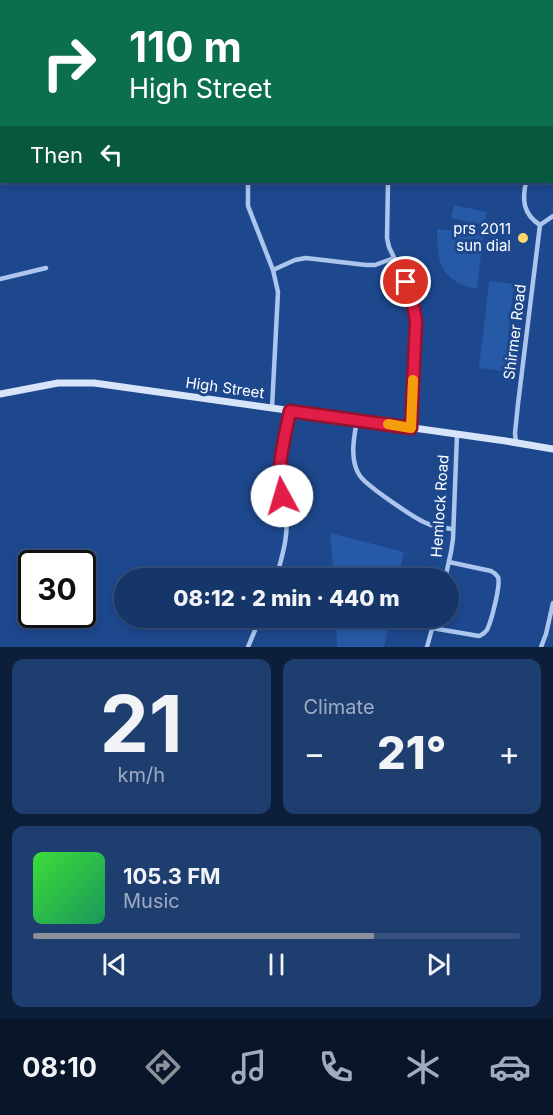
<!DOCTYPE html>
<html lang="en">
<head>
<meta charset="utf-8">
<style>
  :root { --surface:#16366a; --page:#1f3e70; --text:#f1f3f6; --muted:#9eabc1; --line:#35507e; --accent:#8c9099 }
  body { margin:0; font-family:Inter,sans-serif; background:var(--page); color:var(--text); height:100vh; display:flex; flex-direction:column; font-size:22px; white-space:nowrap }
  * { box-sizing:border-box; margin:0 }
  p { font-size:20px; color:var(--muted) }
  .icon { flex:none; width:33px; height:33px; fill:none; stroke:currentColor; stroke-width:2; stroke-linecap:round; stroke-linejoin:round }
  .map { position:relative; height:647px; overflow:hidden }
  .drawer { display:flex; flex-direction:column; gap:12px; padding:12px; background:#0c1e3a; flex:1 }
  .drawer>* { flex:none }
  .guide { position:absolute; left:0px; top:0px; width:554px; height:183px; box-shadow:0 3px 9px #0003,0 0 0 2px var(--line); background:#0b6e4f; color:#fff; overflow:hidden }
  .speed { position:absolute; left:18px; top:550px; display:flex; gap:12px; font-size:30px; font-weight:700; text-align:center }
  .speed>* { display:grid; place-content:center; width:78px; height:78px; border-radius:50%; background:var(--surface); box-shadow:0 3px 9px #0003,0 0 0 2px var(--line); line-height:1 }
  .speed .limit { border:3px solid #111; border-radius:9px; background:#fff; color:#111 }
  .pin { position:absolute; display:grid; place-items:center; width:51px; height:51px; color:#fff; margin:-26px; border:3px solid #fff; border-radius:50%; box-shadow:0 2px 6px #0007 }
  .me { position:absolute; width:66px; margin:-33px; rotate:354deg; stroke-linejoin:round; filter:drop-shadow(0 0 4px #0008) }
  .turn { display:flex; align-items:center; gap:21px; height:126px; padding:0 30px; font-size:27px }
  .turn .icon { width:78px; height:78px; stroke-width:2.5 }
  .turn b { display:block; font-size:42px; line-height:51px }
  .then { display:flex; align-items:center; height:57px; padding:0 30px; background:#0003; gap:12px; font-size:22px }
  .big { font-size:45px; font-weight:800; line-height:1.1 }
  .drawer .card { flex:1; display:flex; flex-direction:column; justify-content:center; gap:9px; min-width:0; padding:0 21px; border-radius:12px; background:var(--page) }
  .drawer .dial { align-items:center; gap:0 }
  .dial b { font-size:78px; line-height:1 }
  .song { display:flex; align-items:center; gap:18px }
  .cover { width:72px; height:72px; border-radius:9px; background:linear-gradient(135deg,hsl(120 70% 55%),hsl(150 70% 35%)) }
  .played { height:6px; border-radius:3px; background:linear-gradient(90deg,var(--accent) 70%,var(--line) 70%) }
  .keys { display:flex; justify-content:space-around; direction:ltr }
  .heat { display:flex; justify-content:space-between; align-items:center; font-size:33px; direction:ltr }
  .drawer .tiles { flex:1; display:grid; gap:12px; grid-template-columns:1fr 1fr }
  .card:last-child { grid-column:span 2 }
  .trip { position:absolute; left:114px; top:568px; width:345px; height:60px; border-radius:30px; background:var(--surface); box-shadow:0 3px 9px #0003,0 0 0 2px var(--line); font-weight:800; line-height:60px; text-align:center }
  .menu { display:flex; height:96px; justify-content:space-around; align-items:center; background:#09162a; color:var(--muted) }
  .menu .icon { width:42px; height:42px }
  .menu .active { color:var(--accent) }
  .menu b { font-size:27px; color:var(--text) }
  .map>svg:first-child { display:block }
  .green { fill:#2659a6 }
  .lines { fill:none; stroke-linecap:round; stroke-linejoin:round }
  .minor { stroke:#abc5ed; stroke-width:4.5 }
  .secondary { stroke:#d7e4f9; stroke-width:7 }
  .route-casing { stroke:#92132f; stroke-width:15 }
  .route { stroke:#e11d48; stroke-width:10 }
  .slow { stroke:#f59e0b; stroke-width:10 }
  .poi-dot { fill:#fcda69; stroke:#1d488e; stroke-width:2 }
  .labels { text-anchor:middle; stroke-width:6; stroke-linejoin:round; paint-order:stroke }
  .poi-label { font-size:15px; fill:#fff; stroke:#1d488e; text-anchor:end }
  .street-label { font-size:15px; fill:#fff; stroke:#1d488e }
</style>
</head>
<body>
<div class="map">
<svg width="553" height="647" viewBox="0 0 553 647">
  <rect width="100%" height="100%" fill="#1d488e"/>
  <!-- green -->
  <g class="green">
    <polygon points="440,0 553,0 553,70 552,2 440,2"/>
    <polygon points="454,205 486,212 484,225 451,218"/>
    <path d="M437,229L478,233L483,238L477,289C440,281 437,262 437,229Z"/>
    <polygon points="489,281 514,284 504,371 479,368"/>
    <polygon points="330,533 404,552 398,579 334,579"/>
    <polygon points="336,618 390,618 384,647 337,647"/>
  </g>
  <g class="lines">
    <!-- minor -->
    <g class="minor">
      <polyline points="148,0 148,2"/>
      <polyline points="342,0 342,2"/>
      <polyline points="257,2 257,0"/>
      <polyline points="0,64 2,70"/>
      <polyline points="0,97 2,92"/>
      <polyline points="552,153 553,153"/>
      <polyline points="248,182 248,206 273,270 278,292 272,408"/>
      <polyline points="388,182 387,238 389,247 411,293 416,314 416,332 411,428"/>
      <path d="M526,182C522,200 523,214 540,225"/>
      <polyline points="273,270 295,260 306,258 366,265 375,265 394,258"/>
      <polyline points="0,279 46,268"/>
      <path d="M357,420C354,437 349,460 360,476C367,486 414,518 426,523C434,527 444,528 453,529"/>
      <polyline points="516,443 515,433 518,404 540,225 553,216"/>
      <path d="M276,579C281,559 289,537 286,515C284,500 278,485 279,470C279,450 286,430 290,411"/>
      <polyline points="445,579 451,552 453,539 457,435"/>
      <path d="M432,628L479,636C483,634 484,634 487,630C491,622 501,585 498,577C496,574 495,573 491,571L449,562"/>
      <polyline points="248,647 260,618"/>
      <polyline points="427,647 435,618"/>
      <polyline points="541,647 546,634 553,603"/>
    </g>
    <!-- secondary -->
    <polyline class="secondary" points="0,394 58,383 94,383 506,441 553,449"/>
  </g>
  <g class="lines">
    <defs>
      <path id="route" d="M282,496C276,465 284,442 290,411L411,428L416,321L411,293L406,282"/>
    </defs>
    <!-- route casing -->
    <use href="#route" class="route-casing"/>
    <!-- route -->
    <use href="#route" class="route"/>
    <!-- slow -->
    <polyline class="slow" points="388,424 411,428 413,380"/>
  </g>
  <!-- markers -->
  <circle class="poi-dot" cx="523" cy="238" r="6"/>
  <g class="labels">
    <!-- poi labels -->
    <g class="poi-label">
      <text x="511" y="234">prs 2011<tspan x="511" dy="17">sun dial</tspan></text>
    </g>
    <!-- street labels -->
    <g class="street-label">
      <text transform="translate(515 332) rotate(-83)" y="5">Shirmer Road</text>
      <text transform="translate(225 388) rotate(8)" y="5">High Street</text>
      <text transform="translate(440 506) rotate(-86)" y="5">Hemlock Road</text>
    </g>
  </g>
</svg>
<div class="speed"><div class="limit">30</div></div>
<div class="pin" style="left:406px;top:282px;background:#d93025"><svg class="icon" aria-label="arrive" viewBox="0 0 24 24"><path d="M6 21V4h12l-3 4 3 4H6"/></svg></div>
<svg class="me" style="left:282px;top:496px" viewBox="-20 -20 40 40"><circle r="19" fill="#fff"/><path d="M0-13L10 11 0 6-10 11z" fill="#e11d48"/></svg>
<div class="trip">08:12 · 2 min · 440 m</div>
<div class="guide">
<div class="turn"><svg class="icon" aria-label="right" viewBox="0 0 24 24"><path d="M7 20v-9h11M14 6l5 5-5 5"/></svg><div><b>110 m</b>High Street</div></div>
<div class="then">Then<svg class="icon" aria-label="left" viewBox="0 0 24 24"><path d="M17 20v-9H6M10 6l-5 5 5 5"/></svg></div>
</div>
</div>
<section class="drawer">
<div class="tiles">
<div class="card dial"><b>21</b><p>km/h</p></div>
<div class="card"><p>Climate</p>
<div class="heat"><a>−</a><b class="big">21°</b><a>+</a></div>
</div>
<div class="card">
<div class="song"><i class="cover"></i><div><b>105.3 FM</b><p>Music</p></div></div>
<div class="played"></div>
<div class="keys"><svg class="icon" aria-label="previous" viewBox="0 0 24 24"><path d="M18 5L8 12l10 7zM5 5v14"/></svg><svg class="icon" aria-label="pause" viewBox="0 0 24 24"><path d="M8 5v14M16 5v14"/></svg><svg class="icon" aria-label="next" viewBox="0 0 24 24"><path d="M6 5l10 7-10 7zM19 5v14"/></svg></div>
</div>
</div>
</section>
<nav class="menu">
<b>08:10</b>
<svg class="icon active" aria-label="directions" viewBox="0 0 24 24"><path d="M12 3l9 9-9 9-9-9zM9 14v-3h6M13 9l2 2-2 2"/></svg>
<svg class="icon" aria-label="music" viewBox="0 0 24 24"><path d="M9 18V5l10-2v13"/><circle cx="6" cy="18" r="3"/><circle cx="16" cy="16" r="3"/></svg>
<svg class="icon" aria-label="phone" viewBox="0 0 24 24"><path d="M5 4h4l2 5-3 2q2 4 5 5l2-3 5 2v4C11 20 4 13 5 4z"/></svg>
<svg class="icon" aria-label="climate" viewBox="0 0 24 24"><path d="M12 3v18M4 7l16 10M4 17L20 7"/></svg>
<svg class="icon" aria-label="car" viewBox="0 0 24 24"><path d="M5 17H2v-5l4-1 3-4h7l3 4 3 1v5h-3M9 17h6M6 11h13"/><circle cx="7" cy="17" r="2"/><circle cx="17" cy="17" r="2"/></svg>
</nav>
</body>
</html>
